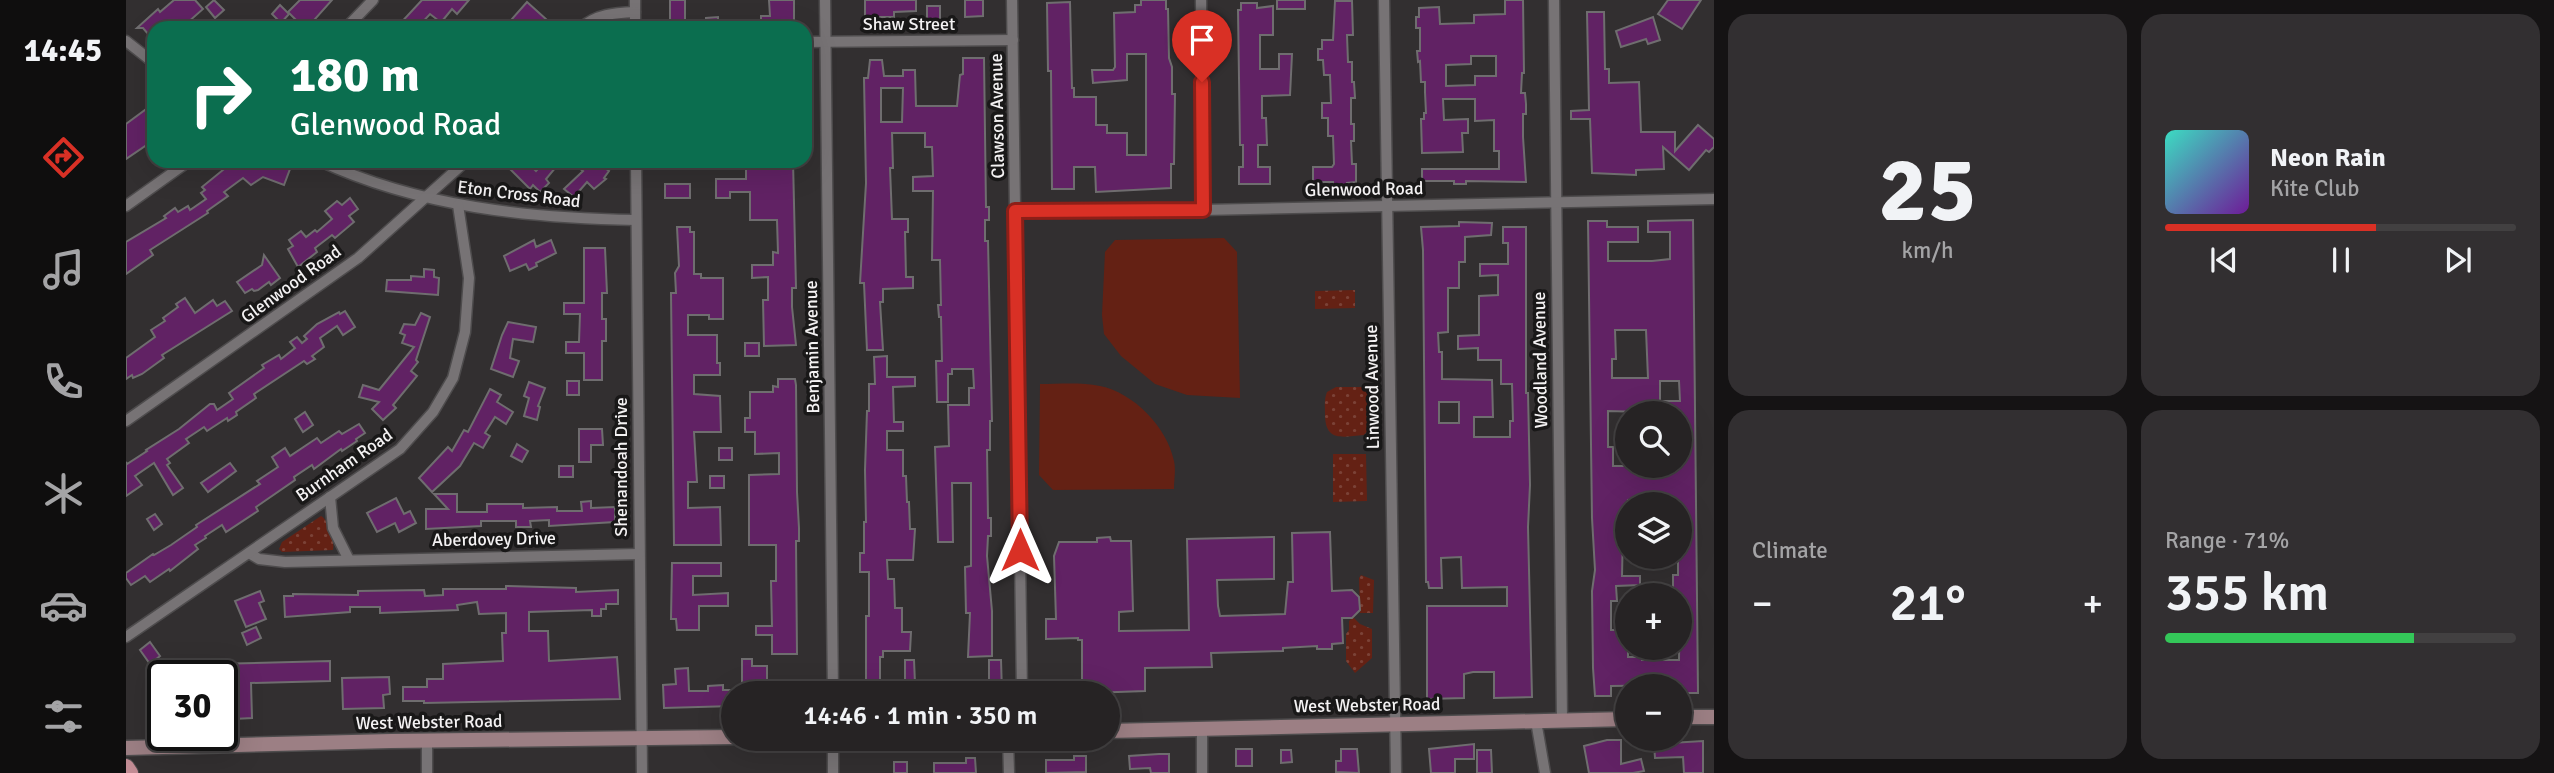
<!DOCTYPE html>
<html lang="en">
<head>
<meta charset="utf-8">
<style>
  :root { --surface:#262324; --page:#322f31; --text:#f1f3f6; --muted:#a4a4a6; --line:#424041; --accent:#d93025 }
  body { margin:0; font-family:Signika,sans-serif; background:var(--page); color:var(--text); height:100vh; display:flex; flex-direction:column; font-size:26px; white-space:nowrap }
  * { box-sizing:border-box; margin:0 }
  p { font-size:23px; color:var(--muted) }
  .icon { flex:none; width:38px; height:38px; fill:none; stroke:currentColor; stroke-width:2; stroke-linecap:round; stroke-linejoin:round }
  .map { position:relative; flex:1; overflow:hidden }
  .drawer { display:flex; flex-direction:column; gap:14px; padding:14px; background:#151314; width:840px }
  .drawer>* { flex:none }
  .top-card { position:absolute; left:21px; top:21px; width:665px; height:147px; border-radius:21px; box-shadow:0 7px 28px #0002,0 0 0 2px var(--line); background:#0b6e4f; color:#fff; overflow:hidden }
  .fabs { position:absolute; left:1489px; top:401px; display:grid; gap:14px }
  .fabs a { display:grid; place-items:center; width:77px; height:77px; border-radius:50%; background:var(--surface); box-shadow:0 7px 28px #0002,0 0 0 2px var(--line); font-size:35px }
  .speed { position:absolute; left:21px; top:660px; display:flex; gap:14px; font-size:35px; font-weight:700; text-align:center }
  .speed>* { display:grid; place-content:center; width:91px; height:91px; border-radius:50%; background:var(--surface); box-shadow:0 7px 28px #0002,0 0 0 2px var(--line); line-height:1 }
  .speed .limit { border:4px solid #111; border-radius:10px; background:#fff; color:#111 }
  .pin { position:absolute; display:grid; place-items:center; width:60px; height:60px; color:#fff; margin:-72px -30px; border-radius:50% 50% 50% 0; rotate:-45deg; box-shadow:0 0 7px #0007 }
  .pin .icon { rotate:45deg }
  .me { position:absolute; width:77px; margin:-38px; rotate:0deg; stroke-linejoin:round; filter:drop-shadow(0 0 5px #0008) }
  .turn { display:flex; align-items:center; gap:24px; height:147px; padding:0 28px; font-size:32px }
  .turn .icon { width:91px; height:91px; stroke-width:2.5 }
  .turn b { display:block; font-size:49px; line-height:60px }
  .big { font-size:52px; font-weight:600; line-height:1.1 }
  .drawer .widget { flex:1; display:flex; flex-direction:column; justify-content:center; gap:10px; min-width:0; padding:0 24px; border-radius:21px; background:var(--page) }
  .drawer .dial { align-items:center; gap:0 }
  .dial b { font-size:91px; line-height:1 }
  .song { display:flex; align-items:center; gap:21px }
  .cover { width:84px; height:84px; border-radius:10px; background:linear-gradient(135deg,hsl(170 70% 55%),hsl(280 70% 35%)) }
  .played { height:7px; border-radius:4px; background:linear-gradient(90deg,var(--accent) 60%,var(--line) 60%) }
  .keys { display:flex; justify-content:space-around; direction:ltr }
  .heat { display:flex; justify-content:space-between; align-items:center; font-size:38px; direction:ltr }
  .charge { height:10px; border-radius:5px; background:linear-gradient(90deg,#34c759 71%,var(--line) 0) }
  .drawer .tiles { flex:1; display:grid; gap:14px; grid-template-columns:repeat(2,1fr) }
  .trip { position:absolute; left:595px; top:681px; width:399px; height:70px; border-radius:35px; background:var(--surface); box-shadow:0 7px 28px #0002,0 0 0 2px var(--line); font-weight:600; line-height:70px; text-align:center }
  main { display:flex; flex:1; min-height:0 }
  .menu { display:flex; flex-direction:column; width:126px; justify-content:space-around; align-items:center; background:#0f0e0e; color:var(--muted) }
  .menu .icon { width:49px; height:49px }
  .menu .active { color:var(--accent) }
  .menu b { font-size:32px; color:var(--text) }
  .map>svg:first-child { display:block }
  .green { fill:url(#green-dots) }
  .pitch { fill:#642114 }
  .building { fill:#612264; stroke:#6f6d6f; stroke-width:2; fill-rule:evenodd }
  .lines { fill:none; stroke-linecap:round; stroke-linejoin:round }
  .street-casing { stroke:#4e4c4d; stroke-width:13 }
  .secondary-casing { stroke:#4e4c4d; stroke-width:17 }
  .primary-casing { stroke:#4e4c4d; stroke-width:18 }
  .street { stroke:#777375; stroke-width:10 }
  .secondary { stroke:#9c7f84; stroke-width:14 }
  .primary { stroke:#c28c94; stroke-width:16 }
  .route-casing { stroke:#8d1f18; stroke-width:18 }
  .route { stroke:#d93025; stroke-width:12 }
  .labels { text-anchor:middle; stroke-width:7; stroke-linejoin:round; paint-order:stroke }
  .street-label { font-size:18px; fill:#f4f2f3; stroke:#191818 }
</style>
</head>
<body>
<main>
<nav class="menu">
<b>14:45</b>
<svg class="icon active" aria-label="directions" viewBox="0 0 24 24"><path d="M12 3l9 9-9 9-9-9zM9 14v-3h6M13 9l2 2-2 2"/></svg>
<svg class="icon" aria-label="music" viewBox="0 0 24 24"><path d="M9 18V5l10-2v13"/><circle cx="6" cy="18" r="3"/><circle cx="16" cy="16" r="3"/></svg>
<svg class="icon" aria-label="phone" viewBox="0 0 24 24"><path d="M5 4h4l2 5-3 2q2 4 5 5l2-3 5 2v4C11 20 4 13 5 4z"/></svg>
<svg class="icon" aria-label="climate" viewBox="0 0 24 24"><path d="M12 3v18M4 7l16 10M4 17L20 7"/></svg>
<svg class="icon" aria-label="car" viewBox="0 0 24 24"><path d="M5 17H2v-5l4-1 3-4h7l3 4 3 1v5h-3M9 17h6M6 11h13"/><circle cx="7" cy="17" r="2"/><circle cx="17" cy="17" r="2"/></svg>
<svg class="icon" aria-label="filters" viewBox="0 0 24 24"><path d="M4 7h16M4 17h16"/><circle cx="9" cy="7" r="2"/><circle cx="15" cy="17" r="2"/></svg>
</nav>
<div class="map">
<svg width="1588" height="773" viewBox="0 0 1588 773">
  <defs>
    <pattern id="green-dots" width="8" height="8" patternUnits="userSpaceOnUse" patternTransform="scale(1.75)"><rect width="8" height="8" fill="#642114"/><path d="M2 2h.1M6 6h.1" fill="none" stroke="#7b4237" stroke-width="1.8" stroke-linecap="round"/></pattern>
  </defs>
  <rect width="100%" height="100%" fill="#322f30"/>
  <!-- green -->
  <g class="green">
    <polygon points="1229,290 1229,308 1189,309 1189,291"/>
    <path d="M1210,387H1236L1245,393V427L1238,435C1216,437 1199,442 1199,414C1199,406 1198,399 1201,392Z"/>
    <polygon points="1207,454 1240,454 1241,501 1207,502"/>
    <path d="M195,516C202,519 209,542 207,550L156,552L153,549L156,542Z"/>
    <polygon points="1235,575 1248,580 1247,613 1234,613 1233,578"/>
    <polygon points="1227,617 1234,624 1246,629 1246,658 1229,673 1220,661 1220,634 1223,630 1223,621"/>
  </g>
  <!-- pitch -->
  <g class="pitch">
    <polygon points="1098,238 1111,252 1114,398 1061,395 1029,384 995,356 978,334 976,315 979,252 989,240"/>
    <path d="M914,384C933,384 955,382 974,386C1008,393 1041,427 1048,461C1050,470 1048,480 1048,489L927,490L913,475Z"/>
  </g>
  <!-- building -->
  <g class="building">
    <polygon points="48,0 69,0 77,9 61,23 65,28 28,28 28,41 17,28 11,28 32,9 34,12"/>
    <polygon points="88,0 98,10 89,18 80,7"/>
    <polygon points="174,0 206,0 181,28 178,28 162,12"/>
    <polygon points="296,0 343,0 331,14 326,9 317,20 313,21 304,14 291,28 270,28"/>
    <polygon points="544,0 559,0 559,27 544,28"/>
    <polygon points="643,0 668,0 668,28 635,28 635,16 644,16"/>
    <polygon points="739,0 790,0 790,11 768,12 768,17 739,17"/>
    <polygon points="839,0 857,0 857,16 839,17"/>
    <polygon points="1015,0 1040,0 1040,9 1042,9 1043,58 1046,67 1046,94 1049,94 1048,164 1045,164 1045,188 970,192 969,167 948,167 948,189 926,189 925,71 922,71 921,3 944,2 946,88 948,88 948,97 970,97 970,125 981,125 981,133 1001,133 1001,155 1020,155 1020,54 1001,54 1001,80 967,83 966,70 987,70 989,67 988,13 1009,12 1009,5 1015,5"/>
    <rect x="1151" y="0" width="28" height="9"/>
    <path d="M1379,0H1397L1398,73H1396L1395,93H1399L1400,104V114H1397V137L1400,182L1340,181V184H1328V181H1296V169H1373V151H1368V120L1349,121V99H1317L1318,120L1342,119V133H1336L1337,152L1296,153L1295,119H1298V113H1300L1299,92V82H1295L1294,61L1292,62L1291,51H1294V28H1290V17H1293V8L1313,7L1314,24L1348,23V15L1379,14ZM1345,56H1370V76H1349V85L1320,86V65L1345,64Z"/>
    <polygon points="1542,0 1575,0 1556,29 1532,14"/>
    <polygon points="1209,1 1226,1 1227,35 1221,35 1222,62 1226,62 1226,82 1228,82 1229,98 1225,98 1225,124 1228,124 1228,141 1225,141 1226,164 1230,164 1230,182 1221,183 1221,185 1207,186 1207,182 1187,182 1187,167 1206,167 1208,164 1207,136 1202,136 1202,118 1196,118 1196,103 1205,103 1204,75 1198,75 1197,60 1192,60 1192,49 1196,49 1196,40 1207,40"/>
    <polygon points="401,2 421,20 412,28 378,28"/>
    <polygon points="1115,3 1131,3 1131,8 1147,6 1147,35 1134,35 1134,69 1153,69 1153,54 1166,54 1164,95 1136,96 1136,118 1140,118 1141,145 1132,145 1132,167 1144,167 1144,184 1113,184 1113,167 1117,167 1117,145 1114,145 1112,10 1115,10"/>
    <polygon points="154,5 163,14 155,23 146,14"/>
    <rect x="801" y="6" width="13" height="15"/>
    <polygon points="1461,12 1478,12 1479,69 1483,69 1483,83 1513,82 1515,132 1549,132 1549,151 1572,125 1588,139 1588,147 1583,152 1580,150 1563,170 1537,147 1538,169 1510,170 1510,175 1466,173 1464,119 1445,119 1445,111 1463,110"/>
    <polygon points="592,17 592,28 580,28 580,18"/>
    <polygon points="1527,17 1534,40 1522,44 1520,39 1495,47 1490,31"/>
    <path d="M837,58H858L860,207H863V220H859V241H862L866,421H864V450H861L862,518H865V536H862L861,556L866,611V656L842,657L844,613H840L839,567L845,566V483H826L827,542H812L809,447L823,446L822,405H843V388H848L847,369H826V374H822V402H811L810,361H816L815,317H813L812,305H815L814,260H806L807,191H787V177L807,176L806,147H799V133H766L767,168H764L766,219H782V232H779L780,277H787V288L757,289V302H754L757,350H741L738,283H734L740,183L738,78H742L744,60H756L758,76H777V70H789L790,106H831L834,75L837,74ZM755,88H777L776,122H755Z"/>
    <polygon points="23,107 28,114 28,140 0,159 0,124"/>
    <polygon points="108,161 143,161 164,169 158,185 137,177 125,185 117,178 98,192 102,196 81,211 82,213 24,250 27,255 0,274 0,242 40,218 38,216 49,208 52,212 62,206 64,210 80,199 75,193 79,190 76,187"/>
    <polygon points="376,161 400,161 410,171 419,161 435,161 420,179 423,183 414,192 407,185 404,189"/>
    <polygon points="469,161 483,171 478,178 480,179 468,189 461,182 448,197 438,189 457,171 453,168 458,162 464,167"/>
    <polygon points="642,161 667,161 670,288 666,288 666,307 670,345 638,346 637,300 642,300 642,277 626,278 626,265 647,265 647,252 652,253 651,220 624,220 624,192 604,192 604,198 590,198 590,179 620,179 620,163 642,163"/>
    <rect x="539" y="184" width="25" height="14"/>
    <polygon points="224,198 232,209 223,216 228,222 209,238 206,235 189,248 191,252 172,267 162,249 167,246 163,240 175,231 180,237 189,230 191,232 206,219 199,211 211,201 216,205"/>
    <path d="M1567,220L1572,693H1554L1553,685L1485,686V696H1469L1467,668L1466,591L1469,570L1466,518L1462,221H1481V227H1512V242H1482V261H1526L1544,259V232H1522V221ZM1489,330H1520L1522,378H1486V359H1490ZM1534,381H1553L1554,401H1534ZM1482,411L1554,413V466H1487V447H1482ZM1541,499V504H1554V559H1552V575H1547V595H1554L1553,660H1516V657H1502V630H1485V601H1491L1490,586L1514,585V576H1496L1497,529L1502,528V500Z"/>
    <path d="M1333,222L1366,223L1365,235L1339,237V262H1333V288H1322V332L1312,333L1313,352H1316V379L1366,380L1367,417H1348V437H1384V421H1387L1386,384H1375V360H1352V348L1332,349V336L1353,335V296L1372,295V275L1354,276V264H1382V243H1377V227H1400V393H1402L1404,485L1402,527L1406,697L1368,698V672H1347L1338,674V698L1301,699V606H1381V587L1336,588L1335,557L1315,558L1316,588H1303L1302,582H1300L1297,250L1295,227L1333,226ZM1313,402H1333V423H1313Z"/>
    <polygon points="551,227 564,227 564,232 568,232 568,274 575,274 575,278 597,278 597,319 583,319 583,315 562,315 562,335 591,335 591,363 594,363 594,375 568,375 568,394 594,396 595,432 568,432 571,482 562,482 562,508 594,507 595,545 548,545 545,293 550,293 549,273 553,266"/>
    <polygon points="408,240 410,247 425,240 430,253 410,263 411,266 403,270 400,264 384,271 378,256"/>
    <polygon points="458,248 479,248 481,293 476,293 476,319 480,319 480,341 476,341 476,380 458,380 458,353 440,353 440,342 453,342 454,314 438,314 438,303 458,303"/>
    <polygon points="138,255 154,278 145,285 143,282 132,290 128,291 126,289 119,293 111,282 136,265"/>
    <polygon points="298,269 308,270 308,277 313,278 312,295 260,291 261,280 285,280 285,276 298,277"/>
    <polygon points="59,298 69,313 87,300 91,306 99,301 106,311 36,355 38,358 16,374 7,378 6,375 0,379 0,358 29,337 25,330 39,321 37,318 52,307 50,304"/>
    <polygon points="219,311 229,327 217,335 211,326 194,338 198,347 186,356 189,359 181,364 178,361 128,394 130,398 110,412 111,415 102,421 101,418 81,431 78,427 60,439 63,443 41,459 44,463 41,465 57,488 47,495 28,463 9,476 16,485 0,496 0,462 1,464 21,451 20,450 53,429 84,404 88,404 91,410 107,399 103,393 138,368 136,365 153,355 155,359 169,348 164,342 171,337 176,343 181,339 178,336 191,324 213,312 214,314"/>
    <polygon points="295,313 304,317 290,360 292,362 285,371 291,376 267,405 270,408 257,420 246,409 253,402 233,397 237,385 253,390 288,347 276,343 279,335 274,333 278,324 289,325"/>
    <polygon points="382,322 410,327 407,342 387,339 384,358 393,361 387,377 365,369 376,335"/>
    <rect x="619" y="343" width="14" height="13"/>
    <polygon points="761,356 761,377 789,377 789,386 767,387 768,422 777,422 777,431 761,431 761,450 777,450 777,476 780,476 781,502 783,502 784,529 789,529 787,560 761,560 762,579 768,579 769,608 776,608 776,632 785,632 784,651 757,651 757,657 754,657 754,693 740,693 740,616 743,616 743,572 734,572 734,553 738,553 738,522 740,522 739,470 741,411 743,411 743,384 749,384 748,357"/>
    <polygon points="652,379 669,379 670,385 671,492 673,528 673,541 670,541 671,654 646,654 646,635 630,635 630,626 646,626 645,581 650,581 650,545 623,545 623,475 653,474 653,453 629,454 629,432 619,432 619,418 624,418 624,392 647,392 647,386 652,387"/>
    <rect x="441" y="381" width="12" height="14"/>
    <polygon points="403,382 419,388 412,406 414,407 411,420 398,416 403,398 398,396"/>
    <polygon points="364,389 375,395 371,402 387,412 380,424 369,417 359,433 364,436 357,448 348,443 334,466 306,492 293,478 322,447 326,451 338,430 342,432"/>
    <polygon points="179,412 187,425 177,432 169,419"/>
    <polygon points="233,424 239,433 230,439 231,441 216,451 215,449 188,469 186,465 168,477 169,480 130,507 132,511 100,532 96,525 79,536 80,538 69,545 72,549 44,571 43,569 24,582 19,576 5,585 0,578 0,573 27,554 28,555 45,545 71,527 70,525 134,484 131,481 152,467 146,457 159,448 164,456 191,438 195,443 213,431 216,434"/>
    <polygon points="453,429 476,429 477,445 465,445 465,462 453,462"/>
    <polygon points="391,444 402,451 396,462 385,456"/>
    <rect x="593" y="448" width="13" height="12"/>
    <polygon points="104,463 110,471 82,492 75,483"/>
    <rect x="433" y="466" width="14" height="11"/>
    <rect x="584" y="476" width="14" height="12"/>
    <polygon points="308,494 331,494 331,512 361,512 361,504 397,504 397,508 431,507 431,511 456,511 455,502 465,501 465,508 489,507 489,522 423,526 423,520 404,521 405,527 390,527 390,521 355,521 355,526 300,529 300,509 322,509"/>
    <polygon points="270,498 278,514 284,511 290,523 273,532 269,523 251,532 241,513"/>
    <polygon points="29,514 36,524 28,530 21,519"/>
    <polygon points="1204,532 1206,591 1226,590 1233,597 1234,610 1226,618 1216,618 1217,643 1206,644 1206,649 1191,649 1191,646 1157,648 1157,651 1085,653 1086,667 1019,668 1019,691 964,693 956,684 956,640 952,640 952,638 920,639 920,619 930,619 928,556 933,542 971,542 971,538 984,537 985,541 1005,541 1007,611 993,612 993,631 1063,630 1061,539 1148,537 1148,579 1091,580 1092,606 1094,616 1159,614 1162,582 1167,582 1166,533"/>
    <polygon points="546,563 595,563 595,576 567,576 567,595 602,593 602,606 573,606 573,630 551,630 550,619 545,619"/>
    <polygon points="380,586 450,588 450,592 492,590 492,604 480,604 480,609 475,609 475,616 466,616 466,610 403,612 403,631 422,631 423,661 491,657 494,699 298,703 298,701 277,701 277,687 301,687 301,679 317,679 317,664 377,661 376,633 380,633 380,613 353,614 351,602 331,605 332,610 254,613 254,607 224,607 224,612 159,617 158,596 167,596 167,594 232,595 232,591 298,590 299,596 317,595 317,589 380,589"/>
    <polygon points="134,591 138,601 133,603 140,619 120,627 109,601"/>
    <polygon points="130,627 135,638 121,645 116,633"/>
    <polygon points="24,642 34,656 24,664 14,650"/>
    <polygon points="616,659 626,659 626,666 641,666 641,693 616,693"/>
    <polygon points="779,660 788,660 789,683 819,682 819,693 779,693"/>
    <polygon points="863,660 875,660 876,693 863,693"/>
    <polygon points="204,661 204,681 125,683 126,718 108,719 107,689 96,689 96,676 87,676 87,664"/>
    <polygon points="562,668 563,691 582,691 582,686 597,685 597,690 607,690 607,706 538,708 537,685 550,684 549,669"/>
    <polygon points="263,677 264,694 257,695 258,708 217,709 216,678"/>
    <rect x="660" y="680" width="17" height="13"/>
    <polygon points="1481,740 1495,740 1495,764 1515,759 1518,771 1507,773 1463,773 1458,746"/>
    <polygon points="1577,741 1577,773 1558,773 1557,757 1529,758 1528,744"/>
    <polygon points="1348,744 1348,759 1329,759 1329,773 1305,773 1303,749"/>
    <rect x="1110" y="749" width="16" height="17"/>
    <polygon points="1215,749 1231,749 1233,773 1210,772 1210,761 1215,761"/>
    <polygon points="1155,750 1165,750 1166,762 1155,763"/>
    <polygon points="1351,750 1365,750 1366,773 1351,773"/>
    <polygon points="1033,754 1043,754 1043,773 1025,773 1024,768 1004,769 1003,756"/>
    <polygon points="948,756 960,756 960,772 920,773 920,760 948,760"/>
    <polygon points="840,758 849,758 850,773 808,773 808,763 840,763"/>
    <rect x="768" y="762" width="13" height="11"/>
  </g>
  <g class="lines">
    <defs>
      <g id="street">
        <polyline points="509,0 509,28"/>
        <polyline points="699,0 707,693"/>
        <polyline points="886,0 896,693"/>
        <polyline points="1075,0 1077,210"/>
        <polyline points="1258,0 1270,773"/>
        <polyline points="1428,0 1436,720"/>
        <polyline points="220,28 247,0"/>
        <path d="M455,28C470,14 489,13 509,12"/>
        <polyline points="0,41 28,63"/>
        <polyline points="679,42 887,40"/>
        <path d="M194,161C294,207 402,218 510,220"/>
        <polyline points="510,161 516,773"/>
        <polyline points="0,206 63,161"/>
        <polyline points="889,211 1077,210 1588,199"/>
        <polyline points="0,421 232,258 340,161"/>
        <polyline points="204,497 207,528 223,560"/>
        <polyline points="123,553 133,559 159,562 513,554"/>
        <polyline points="0,637 274,449 307,412 327,378 339,332 343,278 332,205"/>
        <polyline points="1410,721 1419,773"/>
        <polyline points="1076,728 1076,773"/>
        <polyline points="707,738 707,773"/>
        <polyline points="882,738 883,773"/>
        <polyline points="301,741 301,773"/>
      </g>
      <g id="secondary">
        <polyline points="1554,717 1588,717"/>
        <polyline points="982,731 1502,719"/>
        <polyline points="0,748 265,741 607,737"/>
      </g>
      <polyline id="primary" points="0,767 4,773"/>
    </defs>
    <!-- street casing -->
    <use href="#street" class="street-casing"/>
    <!-- secondary casing -->
    <use href="#secondary" class="secondary-casing"/>
    <!-- primary casing -->
    <use href="#primary" class="primary-casing"/>
    <!-- street -->
    <use href="#street" class="street"/>
    <!-- secondary -->
    <use href="#secondary" class="secondary"/>
    <!-- primary -->
    <use href="#primary" class="primary"/>
  </g>
  <g class="lines">
    <defs>
      <polyline id="route" points="894,550 889,211 1077,210 1076,82"/>
    </defs>
    <!-- route casing -->
    <use href="#route" class="route-casing"/>
    <!-- route -->
    <use href="#route" class="route"/>
  </g>
  <g class="labels">
    <!-- street labels -->
    <g class="street-label">
      <text x="783" y="30">Shaw Street</text>
      <text transform="translate(871 116) rotate(-91)" y="6">Clawson Avenue</text>
      <text transform="translate(1238 189) rotate(-1)" y="6">Glenwood Road</text>
      <text transform="translate(393 194) rotate(7)" y="6">Eton Cross Road</text>
      <text transform="translate(165 284) rotate(-36)" y="6">Glenwood Road</text>
      <text transform="translate(686 347) rotate(-91)" y="6">Benjamin Avenue</text>
      <text transform="translate(1414 360) rotate(-91)" y="6">Woodland Avenue</text>
      <text transform="translate(1246 387) rotate(-91)" y="6">Linwood Avenue</text>
      <text transform="translate(218 465) rotate(-35)" y="6">Burnham Road</text>
      <text transform="translate(495 467) rotate(-90)" y="6">Shenandoah Drive</text>
      <text transform="translate(368 539) rotate(-1)" y="6">Aberdovey Drive</text>
      <text transform="translate(1241 705) rotate(-1)" y="6">West Webster Road</text>
      <text transform="translate(303 722) rotate(-1)" y="6">West Webster Road</text>
    </g>
  </g>
</svg>
<div class="fabs">
<a><svg class="icon" aria-label="search" viewBox="0 0 24 24"><circle cx="10" cy="10" r="6"/><path d="M15 15l6 6"/></svg></a>
<a><svg class="icon" aria-label="layers" viewBox="0 0 24 24"><path d="M12 4l9 5-9 5-9-5zM3 14l9 5 9-5"/></svg></a>
<a>+</a>
<a>−</a>
</div>
<div class="speed"><div class="limit">30</div></div>
<div class="pin" style="left:1076px;top:82px;background:#d93025"><svg class="icon" aria-label="arrive" viewBox="0 0 24 24"><path d="M6 21V4h12l-3 4 3 4H6"/></svg></div>
<svg class="me" style="left:894px;top:550px" viewBox="-20 -20 40 40"><path d="M0-17L14 15 0 8-14 15z" fill="#d93025" stroke="#fff" stroke-width="4"/></svg>
<div class="trip">14:46 · 1 min · 350 m</div>
<div class="top-card">
<div class="turn"><svg class="icon" aria-label="right" viewBox="0 0 24 24"><path d="M7 20v-9h11M14 6l5 5-5 5"/></svg><div><b>180 m</b>Glenwood Road</div></div>
</div>
</div>
<section class="drawer">
<div class="tiles">
<div class="widget dial"><b>25</b><p>km/h</p></div>
<div class="widget">
<div class="song"><i class="cover"></i><div><b>Neon Rain</b><p>Kite Club</p></div></div>
<div class="played"></div>
<div class="keys"><svg class="icon" aria-label="previous" viewBox="0 0 24 24"><path d="M18 5L8 12l10 7zM5 5v14"/></svg><svg class="icon" aria-label="pause" viewBox="0 0 24 24"><path d="M8 5v14M16 5v14"/></svg><svg class="icon" aria-label="next" viewBox="0 0 24 24"><path d="M6 5l10 7-10 7zM19 5v14"/></svg></div>
</div>
<div class="widget"><p>Climate</p>
<div class="heat"><a>−</a><b class="big">21°</b><a>+</a></div>
</div>
<div class="widget"><p>Range · 71%</p><b class="big">355 km</b><div class="charge"></div></div>
</div>
</section>
</main>
</body>
</html>
